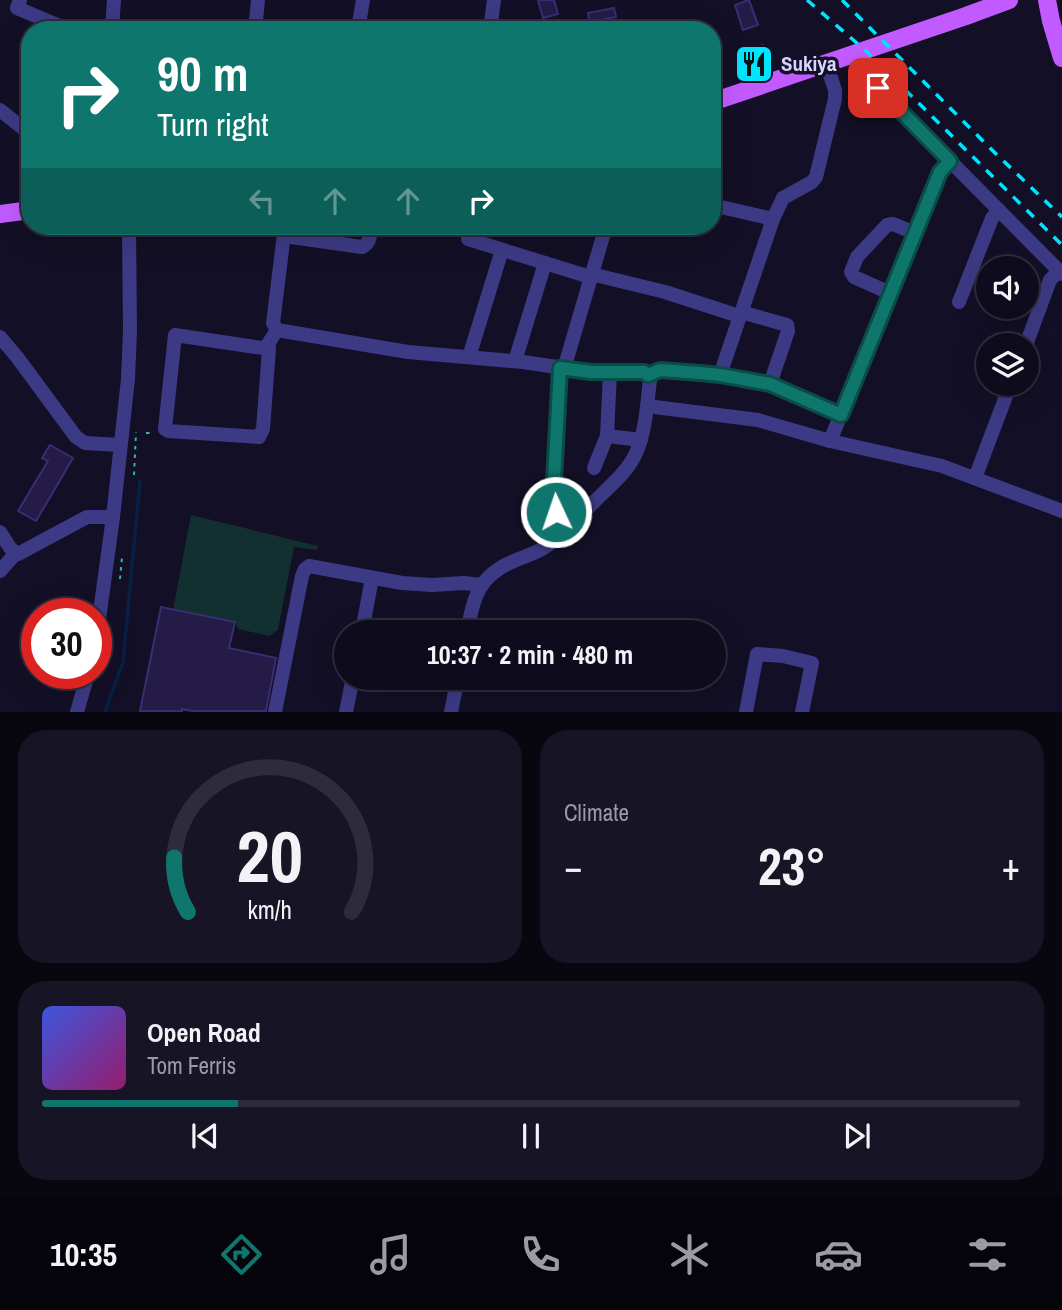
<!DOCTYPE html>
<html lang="en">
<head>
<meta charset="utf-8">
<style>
  :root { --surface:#0e0b1c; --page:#171425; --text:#f1f3f6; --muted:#9b9ba3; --line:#2e2b3b; --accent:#0f766e }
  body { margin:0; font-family:"Archivo Narrow",sans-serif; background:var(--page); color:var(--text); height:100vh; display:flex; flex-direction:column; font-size:26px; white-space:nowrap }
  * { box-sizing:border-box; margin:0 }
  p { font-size:23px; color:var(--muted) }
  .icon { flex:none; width:38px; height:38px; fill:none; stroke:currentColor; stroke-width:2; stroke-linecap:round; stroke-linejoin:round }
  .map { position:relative; height:712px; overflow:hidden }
  .panel { display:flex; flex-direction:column; gap:18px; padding:18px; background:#08060f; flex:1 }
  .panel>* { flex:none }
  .hud { position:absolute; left:21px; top:21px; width:700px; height:214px; border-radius:28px; box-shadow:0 7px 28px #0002,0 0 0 2px var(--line); background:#0f766e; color:#fff; overflow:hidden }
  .buttons { position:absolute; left:976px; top:256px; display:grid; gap:14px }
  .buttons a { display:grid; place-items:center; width:63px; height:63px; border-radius:50%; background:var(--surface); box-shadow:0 7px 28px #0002,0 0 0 2px var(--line); font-size:35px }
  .speed { position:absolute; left:21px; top:598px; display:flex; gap:14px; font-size:35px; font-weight:700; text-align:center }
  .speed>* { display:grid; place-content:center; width:91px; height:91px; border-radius:50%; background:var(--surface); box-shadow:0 7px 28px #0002,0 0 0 2px var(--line); line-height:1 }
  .speed .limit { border:10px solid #d22; background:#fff; color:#111 }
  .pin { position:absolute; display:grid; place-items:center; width:60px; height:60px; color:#fff; margin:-30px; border-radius:14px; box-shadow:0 4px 10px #0006 }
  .me { position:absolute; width:77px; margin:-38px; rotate:357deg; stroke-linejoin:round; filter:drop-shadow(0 0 5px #0008) }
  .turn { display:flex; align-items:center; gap:24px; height:147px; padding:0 21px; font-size:32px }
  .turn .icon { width:91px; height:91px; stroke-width:2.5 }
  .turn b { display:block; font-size:49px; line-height:60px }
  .lanes { display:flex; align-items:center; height:66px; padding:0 21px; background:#0003; justify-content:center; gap:35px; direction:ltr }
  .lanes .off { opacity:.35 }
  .big { font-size:52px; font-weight:800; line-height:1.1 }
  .panel .card { flex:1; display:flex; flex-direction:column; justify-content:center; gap:10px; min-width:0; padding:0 24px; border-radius:28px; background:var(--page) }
  .panel .dial { align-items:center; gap:0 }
  .dial svg { height:182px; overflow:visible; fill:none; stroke:var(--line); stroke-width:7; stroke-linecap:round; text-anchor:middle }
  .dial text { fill:var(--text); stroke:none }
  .song { display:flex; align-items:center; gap:21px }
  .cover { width:84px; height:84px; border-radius:10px; background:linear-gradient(135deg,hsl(230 70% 55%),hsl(320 70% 35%)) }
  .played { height:7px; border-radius:4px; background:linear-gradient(90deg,var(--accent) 20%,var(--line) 20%) }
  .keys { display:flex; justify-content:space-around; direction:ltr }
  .heat { display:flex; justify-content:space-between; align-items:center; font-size:38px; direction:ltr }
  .panel .tiles { flex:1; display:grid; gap:18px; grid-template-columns:1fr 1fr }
  .card:last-child { grid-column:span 2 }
  .trip { position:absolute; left:334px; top:620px; width:392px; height:70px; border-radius:35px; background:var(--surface); box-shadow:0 7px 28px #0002,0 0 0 2px var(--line); font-weight:800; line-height:70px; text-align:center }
  .menu { display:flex; height:112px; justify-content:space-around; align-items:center; background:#06040b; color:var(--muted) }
  .menu .icon { width:49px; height:49px }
  .menu .active { color:var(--accent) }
  .menu b { font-size:32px; color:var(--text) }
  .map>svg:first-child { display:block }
  .green { fill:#12302f }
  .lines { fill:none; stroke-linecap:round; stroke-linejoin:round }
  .stream { stroke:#0a1f44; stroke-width:3.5 }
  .building { fill:#241b47; stroke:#3b2d73; stroke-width:2 }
  .path { stroke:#2fb8b0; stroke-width:2; stroke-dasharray:3.5 5; stroke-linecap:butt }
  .minor { stroke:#3d3a85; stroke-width:14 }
  .major { stroke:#c25bff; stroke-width:18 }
  .rail { stroke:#00e5ff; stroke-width:3.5; stroke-dasharray:10 9; stroke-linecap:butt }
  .route-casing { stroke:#0a4d48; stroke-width:18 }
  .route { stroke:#0f766e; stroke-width:12 }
  .labels { text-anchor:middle; stroke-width:7; stroke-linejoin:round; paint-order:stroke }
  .poi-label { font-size:21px; font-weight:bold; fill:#d9d4ff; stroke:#130f26; text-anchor:start }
</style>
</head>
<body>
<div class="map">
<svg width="1062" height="712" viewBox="0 0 1062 712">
  <rect width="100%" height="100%" fill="#130f26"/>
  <!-- green -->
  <polygon class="green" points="191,515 318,546 317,550 294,547 278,630 269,636 238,629 235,622 173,610"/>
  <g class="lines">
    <!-- stream -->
    <polyline class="stream" points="105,712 123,662 140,481"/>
  </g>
  <!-- building -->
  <g class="building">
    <polygon points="538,0 554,0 558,14 543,18"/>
    <polygon points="749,0 758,25 743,30 735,5"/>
    <polygon points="614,8 616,17 605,19 607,30 591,30 588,13"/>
    <polygon points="763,45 771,70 754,76 746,51"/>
    <polygon points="50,445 73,458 36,521 18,511 48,461 42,458"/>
    <polygon points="161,607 235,622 229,648 276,658 266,711 192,711 182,709 182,711 140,711"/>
  </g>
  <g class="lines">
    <!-- path -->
    <g class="path">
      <polyline points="146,433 153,433"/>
      <polyline points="134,475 136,432"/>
      <polyline points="120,579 122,557"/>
    </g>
    <!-- minor -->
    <g class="minor">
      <polyline points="20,0 17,8 69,30"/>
      <polyline points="311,28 324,30"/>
      <polyline points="112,30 114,0"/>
      <polyline points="255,30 258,0"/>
      <polyline points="358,30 363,0"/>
      <polyline points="490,30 494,0"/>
      <polyline points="851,55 860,70 1062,274"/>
      <polyline points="0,110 30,134"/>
      <polyline points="712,205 773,219"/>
      <path d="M285,226L273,323L277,330L408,352L523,362L591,372H644L648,375L650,380C647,404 646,431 636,453C628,471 612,484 598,498C582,514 566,532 548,545C538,553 525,556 514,561C478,576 474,597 467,632"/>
      <path d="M284,236L362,247C371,243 370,235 371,226"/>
      <polyline points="468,239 590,277"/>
      <polyline points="591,274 665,292 739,316"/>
      <polyline points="890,293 854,277 851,272 857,257 887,225 893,224 915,233"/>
      <polyline points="959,302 992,218 999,210"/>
      <polyline points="741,312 787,325 788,331 770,384"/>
      <polyline points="0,337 17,357 76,437 85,443 120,445"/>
      <polyline points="1026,345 1050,280 1059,271"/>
      <polyline points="269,349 175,335 165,429 168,431 259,437 263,429 269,349 268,344 277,330"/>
      <polyline points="469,357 502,250"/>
      <polyline points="515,361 545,263"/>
      <polyline points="566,369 566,362 606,226"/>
      <polyline points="648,375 660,370 720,375 770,384 841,415"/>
      <polyline points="720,375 773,219 783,198 812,182 816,177 835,99 835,90 826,63"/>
      <polyline points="647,406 758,420 830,441 942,466 1062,511"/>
      <polyline points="607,436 641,440"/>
      <polyline points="830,441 940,172 950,161"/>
      <polyline points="594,468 607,436 610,372"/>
      <polyline points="975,478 1011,383"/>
      <polyline points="556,512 553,500 560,368"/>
      <polyline points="0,532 11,549 18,554 87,517 113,517"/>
      <polyline points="0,571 16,553"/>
      <polyline points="362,632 372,578"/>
      <polyline points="96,641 113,517 128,379 130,331 129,226"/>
      <polyline points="77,712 88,674"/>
      <polyline points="275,712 302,576 305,569 309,566 402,583 432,585 464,583 481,585"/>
      <polyline points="346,712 353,677"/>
      <polyline points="451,712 458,677"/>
      <polyline points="746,712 757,654 783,656 812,663 802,712"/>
    </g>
    <!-- major -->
    <g class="major">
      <polyline points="1047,0 1051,21 1062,58"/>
      <polyline points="712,102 966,16 1009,0"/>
      <polyline points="0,214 30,210"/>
    </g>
    <!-- rail -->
    <g class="rail">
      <polyline points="807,0 865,50 1062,245"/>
      <polyline points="842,0 992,150 1062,217"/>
    </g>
  </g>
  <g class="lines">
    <defs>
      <polyline id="route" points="556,512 553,500 560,368 591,372 644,372 648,375 660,370 700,373 720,375 770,384 841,415 940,172 950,161 878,88"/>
    </defs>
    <!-- route casing -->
    <use href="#route" class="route-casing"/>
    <!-- route -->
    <use href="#route" class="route"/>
  </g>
  <!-- icons -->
  <defs>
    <symbol id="restaurant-square" viewBox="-11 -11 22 22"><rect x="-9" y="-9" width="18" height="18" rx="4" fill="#00e5ff" stroke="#130f26"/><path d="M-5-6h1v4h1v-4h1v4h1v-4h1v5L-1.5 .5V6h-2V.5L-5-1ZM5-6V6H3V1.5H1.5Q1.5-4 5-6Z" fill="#111"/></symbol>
  </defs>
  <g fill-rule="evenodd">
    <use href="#restaurant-square" x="732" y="42" width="44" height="44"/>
  </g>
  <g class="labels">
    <!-- poi labels -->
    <g class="poi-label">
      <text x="781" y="71">Sukiya</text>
    </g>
  </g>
</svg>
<div class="buttons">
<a><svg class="icon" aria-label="sound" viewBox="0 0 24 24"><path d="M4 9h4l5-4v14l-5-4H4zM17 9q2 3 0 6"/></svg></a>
<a><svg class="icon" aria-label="layers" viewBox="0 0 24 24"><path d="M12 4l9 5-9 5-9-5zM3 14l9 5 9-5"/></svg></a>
</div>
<div class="speed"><div class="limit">30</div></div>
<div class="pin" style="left:878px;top:88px;background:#d93025"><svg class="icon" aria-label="arrive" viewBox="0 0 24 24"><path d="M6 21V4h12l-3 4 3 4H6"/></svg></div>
<svg class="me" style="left:556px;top:512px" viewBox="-20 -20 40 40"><circle r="17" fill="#0f766e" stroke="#fff" stroke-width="3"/><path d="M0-11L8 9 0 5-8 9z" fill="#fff"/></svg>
<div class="trip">10:37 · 2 min · 480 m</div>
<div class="hud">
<div class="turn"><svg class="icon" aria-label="right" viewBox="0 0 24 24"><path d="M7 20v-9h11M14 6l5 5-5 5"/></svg><div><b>90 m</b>Turn right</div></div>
<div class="lanes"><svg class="icon off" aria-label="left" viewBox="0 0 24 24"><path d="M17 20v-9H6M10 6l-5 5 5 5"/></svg><svg class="icon off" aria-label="ahead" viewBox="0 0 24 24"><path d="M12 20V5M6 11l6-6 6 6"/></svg><svg class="icon off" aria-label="ahead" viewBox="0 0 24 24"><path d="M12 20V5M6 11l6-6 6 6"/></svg><svg class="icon" aria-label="right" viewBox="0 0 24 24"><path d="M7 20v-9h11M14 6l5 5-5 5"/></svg></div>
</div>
</div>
<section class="panel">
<div class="tiles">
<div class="card dial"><svg viewBox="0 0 100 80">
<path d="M14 69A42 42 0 1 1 86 69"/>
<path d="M14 69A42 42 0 0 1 8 45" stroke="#0f766e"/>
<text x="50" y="56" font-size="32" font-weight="700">20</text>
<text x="50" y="72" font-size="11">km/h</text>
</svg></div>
<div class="card"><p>Climate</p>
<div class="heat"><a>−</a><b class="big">23°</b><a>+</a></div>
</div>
<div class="card">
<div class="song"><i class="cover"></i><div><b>Open Road</b><p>Tom Ferris</p></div></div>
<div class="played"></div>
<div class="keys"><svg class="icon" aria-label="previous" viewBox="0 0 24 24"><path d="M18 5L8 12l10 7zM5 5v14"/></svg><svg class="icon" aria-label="pause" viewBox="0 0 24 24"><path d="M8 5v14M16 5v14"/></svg><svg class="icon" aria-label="next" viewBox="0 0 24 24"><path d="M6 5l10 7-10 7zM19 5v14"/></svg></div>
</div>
</div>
</section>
<nav class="menu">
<b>10:35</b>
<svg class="icon active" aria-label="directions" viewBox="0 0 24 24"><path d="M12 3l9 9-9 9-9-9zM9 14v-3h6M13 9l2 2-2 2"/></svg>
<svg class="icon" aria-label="music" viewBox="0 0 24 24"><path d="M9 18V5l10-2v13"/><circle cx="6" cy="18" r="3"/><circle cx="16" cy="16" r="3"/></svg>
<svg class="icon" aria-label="phone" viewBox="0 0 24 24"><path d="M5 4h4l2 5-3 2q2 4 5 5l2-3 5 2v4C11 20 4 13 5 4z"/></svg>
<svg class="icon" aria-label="climate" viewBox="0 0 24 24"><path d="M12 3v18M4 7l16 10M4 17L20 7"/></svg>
<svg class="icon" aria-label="car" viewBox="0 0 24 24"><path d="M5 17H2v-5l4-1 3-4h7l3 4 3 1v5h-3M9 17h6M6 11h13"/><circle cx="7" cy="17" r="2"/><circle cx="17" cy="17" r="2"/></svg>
<svg class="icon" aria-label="filters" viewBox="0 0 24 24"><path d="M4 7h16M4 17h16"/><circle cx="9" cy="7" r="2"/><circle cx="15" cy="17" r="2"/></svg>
</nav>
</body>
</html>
